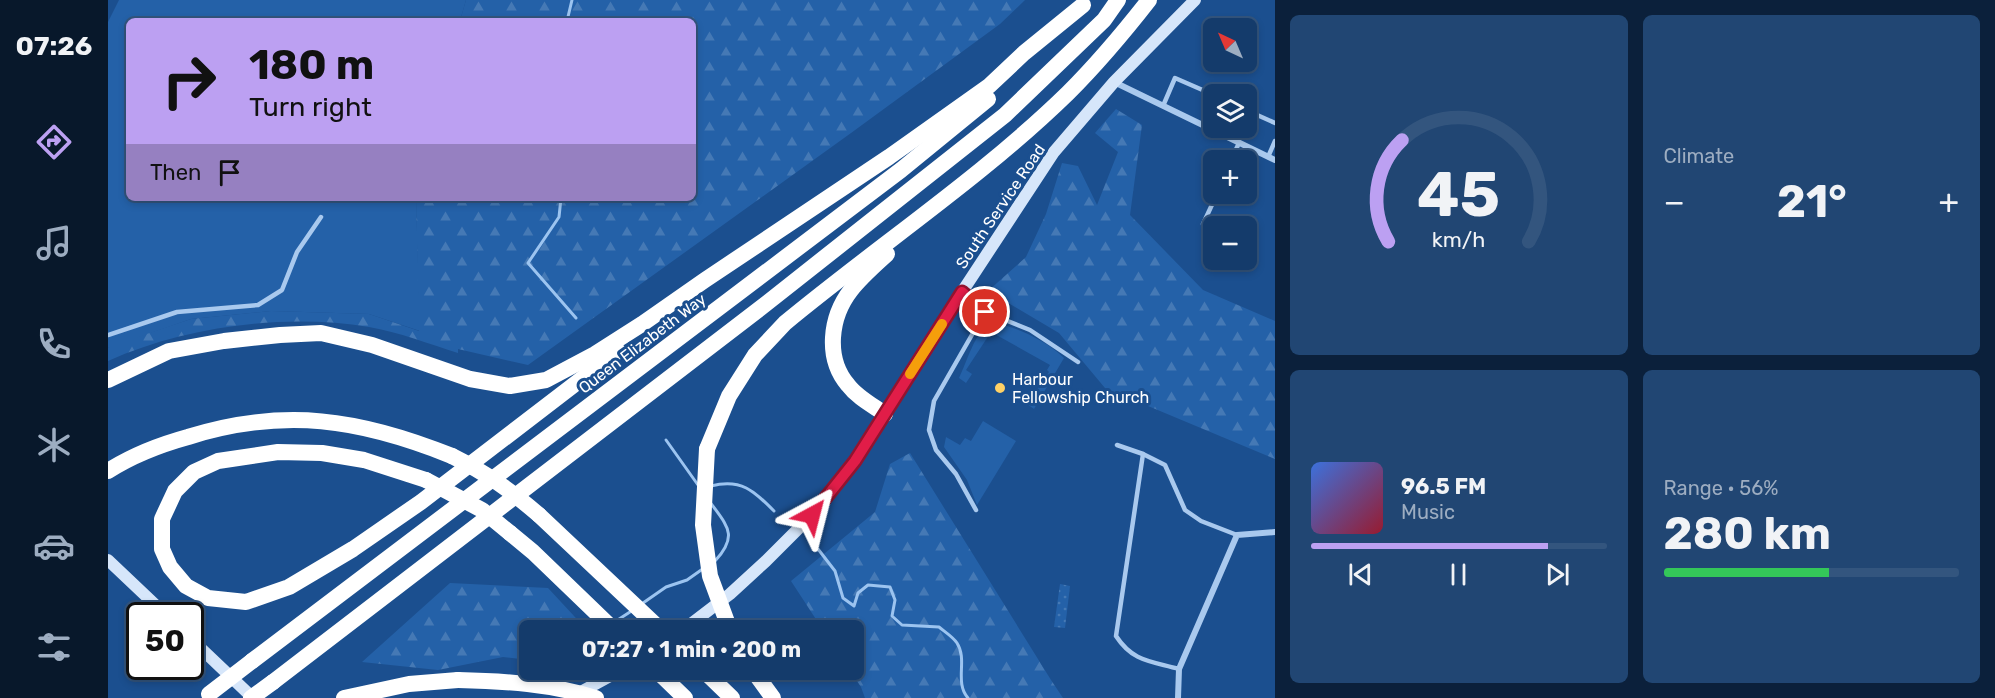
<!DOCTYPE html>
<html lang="en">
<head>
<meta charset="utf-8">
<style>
  :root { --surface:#143b6b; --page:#214673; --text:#f1f3f6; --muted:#9dadc1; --line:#33557e; --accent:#bca0f2 }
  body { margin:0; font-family:Rubik,sans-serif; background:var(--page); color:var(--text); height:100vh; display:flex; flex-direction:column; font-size:22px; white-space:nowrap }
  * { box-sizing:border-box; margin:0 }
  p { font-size:20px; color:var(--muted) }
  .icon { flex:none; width:33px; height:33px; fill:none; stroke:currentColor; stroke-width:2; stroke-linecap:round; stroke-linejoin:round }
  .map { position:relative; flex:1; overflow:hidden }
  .side { display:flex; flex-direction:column; gap:15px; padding:15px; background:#0b203b; width:720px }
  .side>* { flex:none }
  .hud { position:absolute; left:18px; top:18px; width:570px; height:183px; border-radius:9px; box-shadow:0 3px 9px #0003,0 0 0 2px var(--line); background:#bca0f2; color:#111; overflow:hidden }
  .needle { width:39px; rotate:316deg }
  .controls { position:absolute; left:1095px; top:18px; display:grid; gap:12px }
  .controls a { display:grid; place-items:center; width:54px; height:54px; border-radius:9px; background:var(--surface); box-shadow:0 3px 9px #0003,0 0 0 2px var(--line); font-size:30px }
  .speed { position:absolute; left:18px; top:602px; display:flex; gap:12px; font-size:30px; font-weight:700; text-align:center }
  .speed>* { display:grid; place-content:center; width:78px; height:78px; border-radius:50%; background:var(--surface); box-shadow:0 3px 9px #0003,0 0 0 2px var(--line); line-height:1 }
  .speed .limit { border:3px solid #111; border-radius:9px; background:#fff; color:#111 }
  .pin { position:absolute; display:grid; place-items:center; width:51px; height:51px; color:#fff; margin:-26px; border:3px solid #fff; border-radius:50%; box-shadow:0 2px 6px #0007 }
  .me { position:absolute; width:66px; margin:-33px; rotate:38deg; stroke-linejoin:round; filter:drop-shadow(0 0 4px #0008) }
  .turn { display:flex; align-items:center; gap:21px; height:126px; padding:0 24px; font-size:27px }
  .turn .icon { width:78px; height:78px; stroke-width:2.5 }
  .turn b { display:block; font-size:42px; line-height:51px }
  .then { display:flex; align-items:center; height:57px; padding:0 24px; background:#0003; gap:12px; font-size:22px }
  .big { font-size:45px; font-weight:700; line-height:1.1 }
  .side .tile { flex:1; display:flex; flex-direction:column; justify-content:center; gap:9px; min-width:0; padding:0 21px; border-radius:9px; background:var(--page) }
  .side .dial { align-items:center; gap:0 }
  .dial svg { height:156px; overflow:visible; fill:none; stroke:var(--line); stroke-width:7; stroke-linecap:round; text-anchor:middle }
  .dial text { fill:var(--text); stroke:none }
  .song { display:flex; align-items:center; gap:18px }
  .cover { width:72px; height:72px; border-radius:9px; background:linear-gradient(135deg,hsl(220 70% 55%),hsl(350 70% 35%)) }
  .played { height:6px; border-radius:3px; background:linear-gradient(90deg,var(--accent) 80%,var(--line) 80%) }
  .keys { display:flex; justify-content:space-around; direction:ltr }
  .heat { display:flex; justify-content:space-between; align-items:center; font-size:33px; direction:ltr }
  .charge { height:9px; border-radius:4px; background:linear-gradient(90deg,#34c759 56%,var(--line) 0) }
  .side .tiles { flex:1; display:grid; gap:15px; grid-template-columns:repeat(2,1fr) }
  .trip { position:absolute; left:411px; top:620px; width:345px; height:60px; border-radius:9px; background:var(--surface); box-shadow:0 3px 9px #0003,0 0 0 2px var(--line); font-weight:700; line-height:60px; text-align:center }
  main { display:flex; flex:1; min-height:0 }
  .tabs { display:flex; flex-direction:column; width:108px; justify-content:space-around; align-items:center; background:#08182b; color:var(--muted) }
  .tabs .icon { width:42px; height:42px }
  .tabs .active { color:var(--accent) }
  .tabs b { font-size:27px; color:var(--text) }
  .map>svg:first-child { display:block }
  .grass { fill:#2461a8 }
  .forest { fill:url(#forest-firs) }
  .garden { fill:url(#garden-dots) }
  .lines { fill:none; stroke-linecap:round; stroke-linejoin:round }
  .stream { stroke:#9cc4f0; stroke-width:3 }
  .lane { stroke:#a9c9ee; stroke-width:4.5 }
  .street { stroke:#a9c9ee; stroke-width:6 }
  .secondary { stroke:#d6e6fa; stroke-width:12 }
  .highway { stroke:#fff; stroke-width:16 }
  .highway-bridge { stroke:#fff; stroke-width:16 }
  .route-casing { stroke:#92132f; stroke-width:15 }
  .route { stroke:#e11d48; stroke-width:10 }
  .slow { stroke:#f59e0b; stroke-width:10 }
  .poi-dot { fill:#ffd166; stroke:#1b4f8f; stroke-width:2 }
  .labels { text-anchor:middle; stroke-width:6; stroke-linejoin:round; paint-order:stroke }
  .street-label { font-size:16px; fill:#fff; stroke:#1b4f8f }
  .poi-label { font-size:16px; fill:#fff; stroke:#1b4f8f; text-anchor:start }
</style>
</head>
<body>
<main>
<nav class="tabs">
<b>07:26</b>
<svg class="icon active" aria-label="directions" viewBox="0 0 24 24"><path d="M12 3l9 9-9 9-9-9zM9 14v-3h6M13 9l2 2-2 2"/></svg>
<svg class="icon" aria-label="music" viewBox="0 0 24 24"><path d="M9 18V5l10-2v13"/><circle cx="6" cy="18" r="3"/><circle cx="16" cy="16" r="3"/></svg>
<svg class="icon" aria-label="phone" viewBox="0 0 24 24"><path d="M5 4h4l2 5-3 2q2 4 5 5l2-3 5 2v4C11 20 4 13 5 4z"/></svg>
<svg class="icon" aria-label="climate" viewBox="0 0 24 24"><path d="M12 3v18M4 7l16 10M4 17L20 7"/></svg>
<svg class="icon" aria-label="car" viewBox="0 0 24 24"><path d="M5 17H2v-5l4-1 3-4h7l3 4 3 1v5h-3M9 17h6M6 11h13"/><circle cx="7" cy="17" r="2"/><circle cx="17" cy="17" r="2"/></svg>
<svg class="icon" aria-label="filters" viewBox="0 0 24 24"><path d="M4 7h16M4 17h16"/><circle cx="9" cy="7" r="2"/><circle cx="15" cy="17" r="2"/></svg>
</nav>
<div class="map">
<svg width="1167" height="698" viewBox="0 0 1167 698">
  <defs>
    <pattern id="forest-firs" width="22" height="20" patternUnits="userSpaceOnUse" patternTransform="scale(1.5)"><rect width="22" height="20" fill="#2461a8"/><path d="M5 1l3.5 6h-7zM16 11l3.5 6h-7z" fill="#4579b5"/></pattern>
    <pattern id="garden-dots" width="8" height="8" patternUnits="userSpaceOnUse" patternTransform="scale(1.5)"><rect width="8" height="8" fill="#2461a8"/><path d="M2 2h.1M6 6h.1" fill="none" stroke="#4579b5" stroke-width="1.8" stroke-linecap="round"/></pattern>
  </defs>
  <rect width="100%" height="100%" fill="#1b4f8f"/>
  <!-- grass -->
  <g class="grass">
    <polygon points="11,0 358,0 352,21 21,21 21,198 308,198 312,331 261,314 163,311 83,319 0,348 0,22"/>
    <path d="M883,322C907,326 939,341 956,358L926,409L919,404L941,372L939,370L942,365L883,332L858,370L864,374L858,383L851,378C859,362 867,331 883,322Z"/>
    <polygon points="875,421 908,441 869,505 859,480 836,447 838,437 852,445 857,438 863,441"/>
  </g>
  <!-- forest -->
  <g class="forest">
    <path d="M358,0H917L892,24L743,133L420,365L350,349V353C321,344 291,332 261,327C178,313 77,326 0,361V348L3,346L83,319L163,311L261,314L311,331L308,198H585V21H352Z"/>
    <polygon points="1008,109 1034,125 1022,215 1095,290 1167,321 1167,459 997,388 951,333 880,291 918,257 938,214 954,163 970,166 989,205 1010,152 987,133"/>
    <polygon points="802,453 943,680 955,698 757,698 753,687 741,669 746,669 746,630 715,630 683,581 767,512 782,464"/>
    <polygon points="342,583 440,588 479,630 422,630 421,660 395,657 330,670 254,662"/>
  </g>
  <!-- garden -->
  <polygon class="garden" points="952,584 962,586 957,628 946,627"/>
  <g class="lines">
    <!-- stream -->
    <g class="stream">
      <polyline points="459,21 464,0"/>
      <polyline points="453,198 451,217 420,263 468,318"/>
      <polyline points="558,440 590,485"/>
      <path d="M603,486C633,478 646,491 666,511"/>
      <path d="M602,502C619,526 631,535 607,561"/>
      <path d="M710,549L727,571L735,598L746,606L750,593L760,585L782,587L787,600L784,616L794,625L831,627C837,632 845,637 849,643C860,660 846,682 860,698"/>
      <polyline points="535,603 558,587 579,580 596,568"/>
      <polyline points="505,623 525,610"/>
    </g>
    <!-- lane -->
    <g class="lane">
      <polyline points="1055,106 1067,78 1106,95"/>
      <polyline points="1138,110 1167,123"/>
      <polyline points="1160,157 1167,141"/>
      <polyline points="1123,160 1131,143"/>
      <polyline points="1138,188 1139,189"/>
      <polyline points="1100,255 1095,224 1109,194"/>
      <polyline points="854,292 877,312 922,330 970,362"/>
      <polyline points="0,335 69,312 150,305 174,290 189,252 213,217"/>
      <polyline points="1009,445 1035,454 1057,465 1077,510 1093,521 1129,535"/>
      <path d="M1035,454L1008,636C1025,662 1043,661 1071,669"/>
      <polyline points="868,510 848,474 828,450 821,430 826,401 877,312"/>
    </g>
    <!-- street -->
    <g class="street">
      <polyline points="1006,82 1167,160"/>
      <polyline points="1070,698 1071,669 1129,535 1167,532"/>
    </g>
    <!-- secondary -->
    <g class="secondary">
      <polyline points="0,560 58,615"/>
      <polyline points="575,630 622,594 658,561 704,515 746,461 854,292 946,152 1006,82 1087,0"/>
      <polyline points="82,638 145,698"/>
      <polyline points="469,694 515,669"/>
    </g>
    <!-- highway -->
    <g class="highway">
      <polyline points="0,380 61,351 116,341 172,335 213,333 264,345 362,379 402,386 438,380 487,354 534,324 597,280 781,157 881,86 916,53 975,5"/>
      <path d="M777,414C764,405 749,397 740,385C717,358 722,317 743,290C753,277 767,265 779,254"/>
      <path d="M599,449L621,396L647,355L677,323C770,246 874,177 960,93C989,64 1016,32 1041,0"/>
      <path d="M0,471C25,455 51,445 80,437C176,407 252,419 344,456"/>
      <polyline points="318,480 256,460 214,453 170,452 110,461 86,472 67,491 54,519 54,549 62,567 78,586 100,598 138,602 181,587 245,549 313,502 510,351"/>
      <polyline points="431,515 553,630"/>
      <polyline points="402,533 425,552 506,630"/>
      <polyline points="144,661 793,170 880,99"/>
      <polyline points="547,669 577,698"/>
      <polyline points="594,669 624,698"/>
      <polyline points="644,669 665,698"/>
      <polyline points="165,682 659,303 897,115 996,20 1010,0"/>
      <polyline points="236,698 301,684 350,680"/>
    </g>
    <!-- highway-bridge -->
    <g class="highway-bridge">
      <polyline points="599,449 595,525 602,576 622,630"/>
      <path d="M344,456C378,473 402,490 431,515"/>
      <polyline points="318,480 374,510 402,533"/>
      <path d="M350,680C396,681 444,684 488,698"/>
      <polyline points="101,694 144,661"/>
      <polyline points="143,698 165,682"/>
    </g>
  </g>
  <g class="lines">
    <defs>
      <polyline id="route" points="704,515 747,461 854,292 877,312"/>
    </defs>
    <!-- route casing -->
    <use href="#route" class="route-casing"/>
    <!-- route -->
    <use href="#route" class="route"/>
    <!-- slow -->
    <polyline class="slow" points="802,374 834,324"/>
  </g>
  <!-- markers -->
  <circle class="poi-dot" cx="892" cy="388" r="6"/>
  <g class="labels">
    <!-- street labels -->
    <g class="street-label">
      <text transform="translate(892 206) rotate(-56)" y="6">South Service Road</text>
      <text transform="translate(534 343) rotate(-37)" y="6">Queen Elizabeth Way</text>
    </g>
    <!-- poi labels -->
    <g class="poi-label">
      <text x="904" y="385">Harbour<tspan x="904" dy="18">Fellowship Church</tspan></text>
    </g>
  </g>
</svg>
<div class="controls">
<a><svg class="needle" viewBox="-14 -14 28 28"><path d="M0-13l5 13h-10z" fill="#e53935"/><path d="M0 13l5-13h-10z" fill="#9dadc1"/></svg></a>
<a><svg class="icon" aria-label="layers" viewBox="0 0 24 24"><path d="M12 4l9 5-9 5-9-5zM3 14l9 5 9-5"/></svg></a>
<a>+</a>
<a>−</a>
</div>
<div class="speed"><div class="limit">50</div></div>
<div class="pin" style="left:877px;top:312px;background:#d93025"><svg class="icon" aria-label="arrive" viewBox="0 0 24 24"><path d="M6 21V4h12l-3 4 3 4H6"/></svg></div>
<svg class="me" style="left:704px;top:515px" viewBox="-20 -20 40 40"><path d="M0-17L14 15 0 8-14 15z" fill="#e11d48" stroke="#fff" stroke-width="4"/></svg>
<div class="trip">07:27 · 1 min · 200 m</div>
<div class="hud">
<div class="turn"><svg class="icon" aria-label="right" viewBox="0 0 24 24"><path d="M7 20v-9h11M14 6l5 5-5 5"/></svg><div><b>180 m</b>Turn right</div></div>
<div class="then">Then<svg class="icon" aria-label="arrive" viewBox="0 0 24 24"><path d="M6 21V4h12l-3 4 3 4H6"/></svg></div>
</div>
</div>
<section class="side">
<div class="tiles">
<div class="tile dial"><svg viewBox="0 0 100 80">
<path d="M14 69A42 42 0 1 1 86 69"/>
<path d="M14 69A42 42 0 0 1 21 17" stroke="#bca0f2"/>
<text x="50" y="56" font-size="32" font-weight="700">45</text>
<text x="50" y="72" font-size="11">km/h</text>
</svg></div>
<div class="tile"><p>Climate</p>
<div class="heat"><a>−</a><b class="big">21°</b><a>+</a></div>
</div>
<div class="tile">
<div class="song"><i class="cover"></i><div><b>96.5 FM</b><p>Music</p></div></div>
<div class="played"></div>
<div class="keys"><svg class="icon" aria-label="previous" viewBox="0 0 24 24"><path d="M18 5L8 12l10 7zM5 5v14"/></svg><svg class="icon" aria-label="pause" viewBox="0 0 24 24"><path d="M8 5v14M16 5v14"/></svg><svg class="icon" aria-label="next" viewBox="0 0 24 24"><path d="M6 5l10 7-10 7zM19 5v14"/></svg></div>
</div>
<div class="tile"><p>Range · 56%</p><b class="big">280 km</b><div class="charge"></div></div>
</div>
</section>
</main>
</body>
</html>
